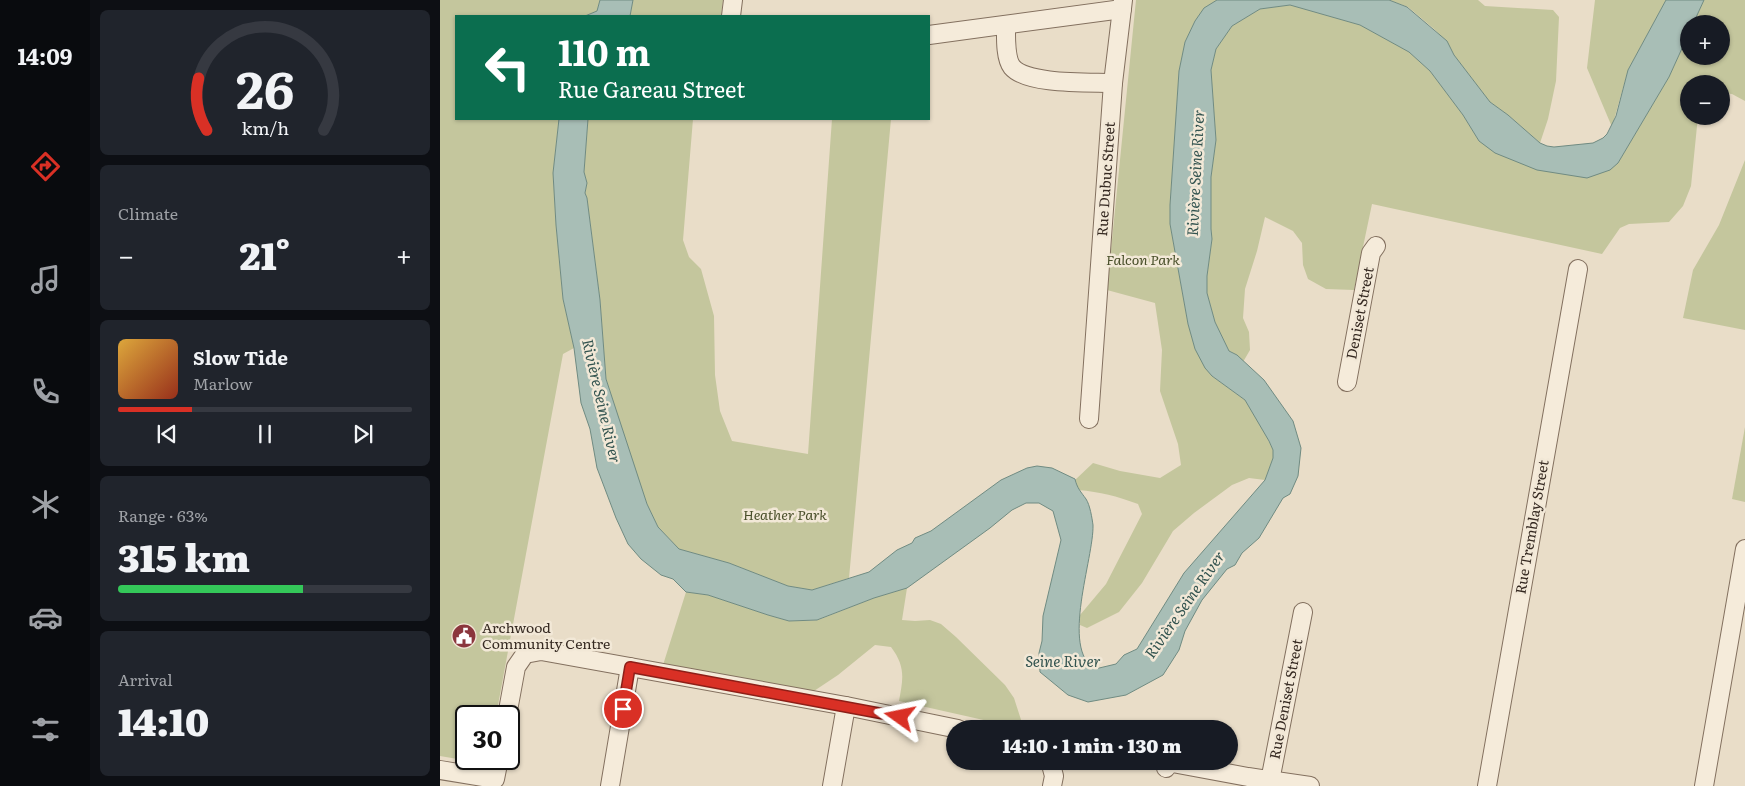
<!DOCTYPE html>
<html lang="en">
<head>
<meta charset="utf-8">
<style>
  :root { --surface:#171b24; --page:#20242c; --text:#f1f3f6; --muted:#9ea1a6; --line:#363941; --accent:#d93025 }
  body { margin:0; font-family:Literata,serif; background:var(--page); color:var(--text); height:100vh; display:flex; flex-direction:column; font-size:19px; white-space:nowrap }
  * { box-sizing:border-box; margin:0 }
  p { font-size:16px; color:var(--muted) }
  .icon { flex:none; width:28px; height:28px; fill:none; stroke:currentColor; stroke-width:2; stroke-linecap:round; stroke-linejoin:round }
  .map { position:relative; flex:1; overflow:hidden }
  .panel { display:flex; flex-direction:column; gap:10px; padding:10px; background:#0d0f14; width:350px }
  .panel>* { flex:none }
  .top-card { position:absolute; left:15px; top:15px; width:475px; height:105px; border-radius:0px; box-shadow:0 1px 4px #0004; background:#0b6e4f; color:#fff; overflow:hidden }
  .fabs { position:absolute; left:1240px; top:15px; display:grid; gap:10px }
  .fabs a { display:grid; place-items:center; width:50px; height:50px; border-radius:50%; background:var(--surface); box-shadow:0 1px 4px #0004; font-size:25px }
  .speed { position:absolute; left:15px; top:705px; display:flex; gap:10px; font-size:25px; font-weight:700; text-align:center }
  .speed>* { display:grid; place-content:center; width:65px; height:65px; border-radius:50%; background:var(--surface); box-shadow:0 1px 4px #0004; line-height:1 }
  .speed .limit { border:2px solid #111; border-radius:8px; background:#fff; color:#111 }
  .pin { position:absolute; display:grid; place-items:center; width:42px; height:42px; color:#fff; margin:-21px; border:2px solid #fff; border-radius:50%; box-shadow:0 1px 5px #0007 }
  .me { position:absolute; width:55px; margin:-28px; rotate:282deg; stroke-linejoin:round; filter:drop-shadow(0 0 4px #0008) }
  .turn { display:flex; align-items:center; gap:18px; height:105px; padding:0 20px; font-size:22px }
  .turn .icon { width:65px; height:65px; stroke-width:2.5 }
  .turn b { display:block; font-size:35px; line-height:42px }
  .big { font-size:38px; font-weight:800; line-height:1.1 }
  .panel .tile { flex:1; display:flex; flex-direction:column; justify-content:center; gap:8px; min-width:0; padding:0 18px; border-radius:8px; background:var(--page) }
  .panel .dial { align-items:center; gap:0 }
  .dial svg { height:130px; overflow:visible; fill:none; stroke:var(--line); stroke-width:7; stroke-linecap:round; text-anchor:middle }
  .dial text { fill:var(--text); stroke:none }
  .song { display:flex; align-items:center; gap:15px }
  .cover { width:60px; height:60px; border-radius:8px; background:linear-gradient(135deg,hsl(40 70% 55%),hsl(10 70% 35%)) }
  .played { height:5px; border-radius:2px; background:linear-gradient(90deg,var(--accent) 25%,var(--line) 25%) }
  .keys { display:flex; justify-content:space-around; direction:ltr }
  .heat { display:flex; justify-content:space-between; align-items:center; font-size:28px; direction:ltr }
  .charge { height:8px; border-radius:4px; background:linear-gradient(90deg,#34c759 63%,var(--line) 0) }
  .trip { position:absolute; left:506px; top:720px; width:292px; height:50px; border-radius:25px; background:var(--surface); box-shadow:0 1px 4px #0004; font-weight:800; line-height:50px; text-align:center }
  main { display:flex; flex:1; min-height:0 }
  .tabs { display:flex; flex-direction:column; width:90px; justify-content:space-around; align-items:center; background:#090b0e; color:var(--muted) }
  .tabs .icon { width:35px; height:35px }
  .tabs .selected { color:var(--accent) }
  .tabs b { font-size:22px; color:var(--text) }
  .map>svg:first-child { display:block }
  .green { fill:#c4c69d }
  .water { fill:#a8beb6; stroke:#708b82 }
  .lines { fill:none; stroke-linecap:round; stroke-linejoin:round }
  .minor-casing { stroke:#83705f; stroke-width:20 }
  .minor { stroke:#f5ebda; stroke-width:18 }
  .route-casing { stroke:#8d1f18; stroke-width:12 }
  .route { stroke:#d93025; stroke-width:9 }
  .labels { text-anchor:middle; stroke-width:5; stroke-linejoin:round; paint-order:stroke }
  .street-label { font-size:14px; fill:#352921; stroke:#f2e8d7 }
  .park-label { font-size:14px; font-style:italic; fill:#494f2a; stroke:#f2e8d7 }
  .poi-label { font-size:14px; fill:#352921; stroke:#f2e8d7; text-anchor:start }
  .water-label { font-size:15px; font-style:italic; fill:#32534f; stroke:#f2e8d7 }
</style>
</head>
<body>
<main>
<nav class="tabs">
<b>14:09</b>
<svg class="icon selected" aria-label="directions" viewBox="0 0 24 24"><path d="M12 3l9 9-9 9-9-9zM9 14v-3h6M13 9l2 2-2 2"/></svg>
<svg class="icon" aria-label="music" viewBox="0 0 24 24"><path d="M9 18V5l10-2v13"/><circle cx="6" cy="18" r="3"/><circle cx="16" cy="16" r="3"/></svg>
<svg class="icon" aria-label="phone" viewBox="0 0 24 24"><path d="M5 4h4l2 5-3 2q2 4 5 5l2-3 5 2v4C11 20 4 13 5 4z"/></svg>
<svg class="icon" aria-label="climate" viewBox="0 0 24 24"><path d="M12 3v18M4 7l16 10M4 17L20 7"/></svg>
<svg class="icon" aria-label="car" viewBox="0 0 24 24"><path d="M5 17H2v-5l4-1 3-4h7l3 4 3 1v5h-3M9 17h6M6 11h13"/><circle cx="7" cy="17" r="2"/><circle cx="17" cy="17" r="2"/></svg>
<svg class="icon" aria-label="filters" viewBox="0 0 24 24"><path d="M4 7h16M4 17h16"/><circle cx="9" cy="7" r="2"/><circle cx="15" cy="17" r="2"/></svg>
</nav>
<section class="panel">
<div class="tile dial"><svg viewBox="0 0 100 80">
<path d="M14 69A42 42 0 1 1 86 69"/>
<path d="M14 69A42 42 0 0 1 9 37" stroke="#d93025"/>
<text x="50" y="56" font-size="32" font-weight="700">26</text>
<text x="50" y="72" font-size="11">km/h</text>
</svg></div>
<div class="tile"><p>Climate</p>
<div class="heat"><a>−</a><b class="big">21°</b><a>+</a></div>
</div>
<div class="tile">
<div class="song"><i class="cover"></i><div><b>Slow Tide</b><p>Marlow</p></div></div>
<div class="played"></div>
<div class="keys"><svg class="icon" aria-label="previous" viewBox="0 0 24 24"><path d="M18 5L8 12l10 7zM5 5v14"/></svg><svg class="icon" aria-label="pause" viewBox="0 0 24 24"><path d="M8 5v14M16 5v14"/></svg><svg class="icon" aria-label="next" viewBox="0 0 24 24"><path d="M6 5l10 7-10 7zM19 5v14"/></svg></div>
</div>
<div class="tile"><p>Range · 63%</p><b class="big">315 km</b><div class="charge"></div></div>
<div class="tile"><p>Arrival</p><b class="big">14:10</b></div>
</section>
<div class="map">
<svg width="1305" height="786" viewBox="0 0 1305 786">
  <rect width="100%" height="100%" fill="#e9ddc8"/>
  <!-- green -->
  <g class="green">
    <polygon points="0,0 160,0 157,11 145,16 16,16 16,119 119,119 113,173 116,225 123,299 134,348 123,354 56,716 26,716 26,759 48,759 47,764 0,756"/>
    <polygon points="193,0 283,0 281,16 190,16"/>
    <path d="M696,0H777L764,9L755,21L745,42L739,71L730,205V224L748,324L755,349L772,376L805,400L822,427L833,450V458L825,480L809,478L792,485L754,513L733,531L702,583L679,612L647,628L640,625V615L666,584L702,514L698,504C676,496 661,492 638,490L635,480L653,463L680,471L720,478L741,465L738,444L720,391L722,350L715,303L667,290Z"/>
    <polygon points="949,0 1038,0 1045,6 1113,10 1119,17 1116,81 1108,119 1100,143 1068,115 1050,102 1014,55 1007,42 994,29 968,7"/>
    <polygon points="1155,0 1226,0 1188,70 1172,127 1147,68"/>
    <polygon points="1264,0 1305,0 1305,101 1292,94 1281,93 1281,84 1249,84 1249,116 1258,116 1251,186 1243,206 1229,222 1189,224 1180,228 1162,254 932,204 914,290 886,289 868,279 863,265 862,243 853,231 825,217 817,251 805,289 803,318 809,332 810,350 803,362 797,355 789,351 775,322 767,293 767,276 772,239 771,229 771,177 776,140 771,70 776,49 792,26 820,9 850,5 920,25 969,52 990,71 1023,115 1039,141 1164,172 1178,163 1229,77 1249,33 1249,56 1281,56 1281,24 1253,24"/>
    <polygon points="148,119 253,119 243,240 249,257 261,269 274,316 275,375 280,411 292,441 368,454 392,119 451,119 409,578 372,590 348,586 289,563 239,549 218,527 207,504 190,456 166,379 160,300 147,198 145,193 147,183 144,172"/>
    <polygon points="1305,160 1305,330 1243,318 1253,270 1279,225"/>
    <polygon points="1305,427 1305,502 1292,499"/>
    <path d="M467,588L462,620L475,621L490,620L501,624L516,637L565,685L574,698L584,729L459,701C463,679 466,667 451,647L435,645L398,675L374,691L223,665L246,592L268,595L328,615L349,621H363L378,620L434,598Z"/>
  </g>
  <!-- water -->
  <g class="water">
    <polygon points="160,0 193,0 190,16 145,16 157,11"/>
    <path d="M777,0H949L967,7L1007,41L1014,55L1050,102L1068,115L1100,143L1107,146L1114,147L1153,143L1163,138L1167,134L1176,116L1188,70L1226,0H1264L1253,24H1249V33L1229,77L1178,163L1170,170L1147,178L1097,170L1055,153L1039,141L1023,115L990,71L969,52L920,25L850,5L820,9L792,26L776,49L771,70L776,140L771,177V229L772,239L767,276V293L775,322L789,351L797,355L824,380L853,421L861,448L858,476L850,494L843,498L819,538L802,553L795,565L787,569L762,600L745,631L739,650L723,675L686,695L648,702L628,695L600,672L599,653L602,641L603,616L621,540L613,511L599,503H586L572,510L550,528L467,588L434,598L377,620L349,621L328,615L268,595L246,592L233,579L221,575L201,559L188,544L176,518L157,468L150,429L141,403L134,348L123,299L116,225L113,173L119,119H148L144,172L147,183L145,193L147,198L160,300L166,379L207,504L218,527L239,549L289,563L348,586L372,590L429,572L457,550L472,543L475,538L491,531L561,480L587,468L597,466L612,468L635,479C637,488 641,492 646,499C650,505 652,518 653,525C654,558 620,649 655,669L676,664L684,655L697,649L744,573L825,480L833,458V450L829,441L805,400L772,376L765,368L755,349L748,324L730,224V205L739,71L745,42L755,21L764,8Z"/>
  </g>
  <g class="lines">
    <defs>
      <g id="minor">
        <polyline points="291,16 293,0"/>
        <path d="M566,25C566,37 565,58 572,67C587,85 650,82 673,83"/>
        <polyline points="489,35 682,9"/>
        <polyline points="907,382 931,253 936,246"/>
        <polyline points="649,419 673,83 683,0"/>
        <polyline points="67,716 76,667 85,654 101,651 406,706 518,729"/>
        <polyline points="610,761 614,776 612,786"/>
        <polyline points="726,768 727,762 808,777 870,786"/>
        <polyline points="0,770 55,779 59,759"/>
        <polyline points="170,786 190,667"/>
        <polyline points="392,786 406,706"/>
        <polyline points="829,786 863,612"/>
        <polyline points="1047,786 1138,269"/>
        <polyline points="1264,786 1305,549"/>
      </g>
    </defs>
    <!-- minor casing -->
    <use href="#minor" class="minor-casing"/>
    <!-- minor -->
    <use href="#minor" class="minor"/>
  </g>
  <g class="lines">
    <defs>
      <polyline id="route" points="183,709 190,667 460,717"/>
    </defs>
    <!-- route casing -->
    <use href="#route" class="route-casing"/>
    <!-- route -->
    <use href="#route" class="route"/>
  </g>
  <!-- icons -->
  <defs>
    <symbol id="civic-disc" viewBox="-11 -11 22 22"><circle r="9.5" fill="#8b363d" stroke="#f2e8d7"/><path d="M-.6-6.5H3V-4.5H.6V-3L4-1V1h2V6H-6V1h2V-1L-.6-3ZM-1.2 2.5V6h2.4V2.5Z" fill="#fff"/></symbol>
  </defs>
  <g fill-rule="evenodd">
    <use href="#civic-disc" x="10" y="622" width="28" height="28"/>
  </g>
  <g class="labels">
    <!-- street labels -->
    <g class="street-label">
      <text transform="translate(666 179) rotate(-86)" y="5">Rue Dubuc Street</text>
      <text transform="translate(920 313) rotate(-79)" y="5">Deniset Street</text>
      <text transform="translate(1092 527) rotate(-80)" y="5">Rue Tremblay Street</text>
      <text transform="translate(846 699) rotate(-79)" y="5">Rue Deniset Street</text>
    </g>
    <!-- park labels -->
    <g class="park-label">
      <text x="703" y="265">Falcon Park</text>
      <text x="345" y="520">Heather Park</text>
    </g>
    <!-- poi labels -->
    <g class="poi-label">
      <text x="42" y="633">Archwood<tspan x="42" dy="16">Community Centre</tspan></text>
    </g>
    <!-- water labels -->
    <g class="water-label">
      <text transform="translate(756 173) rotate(-87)" y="5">Rivière Seine River</text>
      <text transform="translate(161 401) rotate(77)" y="5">Rivière Seine River</text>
      <text transform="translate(745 605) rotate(-55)" y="5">Rivière Seine River</text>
      <text x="623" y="667">Seine River</text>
    </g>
  </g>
</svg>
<div class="fabs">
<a>+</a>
<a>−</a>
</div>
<div class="speed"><div class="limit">30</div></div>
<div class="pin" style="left:183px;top:709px;background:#d93025"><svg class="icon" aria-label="arrive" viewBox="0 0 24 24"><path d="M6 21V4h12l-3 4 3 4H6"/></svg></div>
<svg class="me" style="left:460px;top:717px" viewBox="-20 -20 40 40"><path d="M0-17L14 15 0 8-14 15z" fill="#d93025" stroke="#fff" stroke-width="4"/></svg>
<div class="trip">14:10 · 1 min · 130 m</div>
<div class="top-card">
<div class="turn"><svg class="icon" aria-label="left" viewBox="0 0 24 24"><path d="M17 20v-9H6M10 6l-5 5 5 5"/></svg><div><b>110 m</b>Rue Gareau Street</div></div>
</div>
</div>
</main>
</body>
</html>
